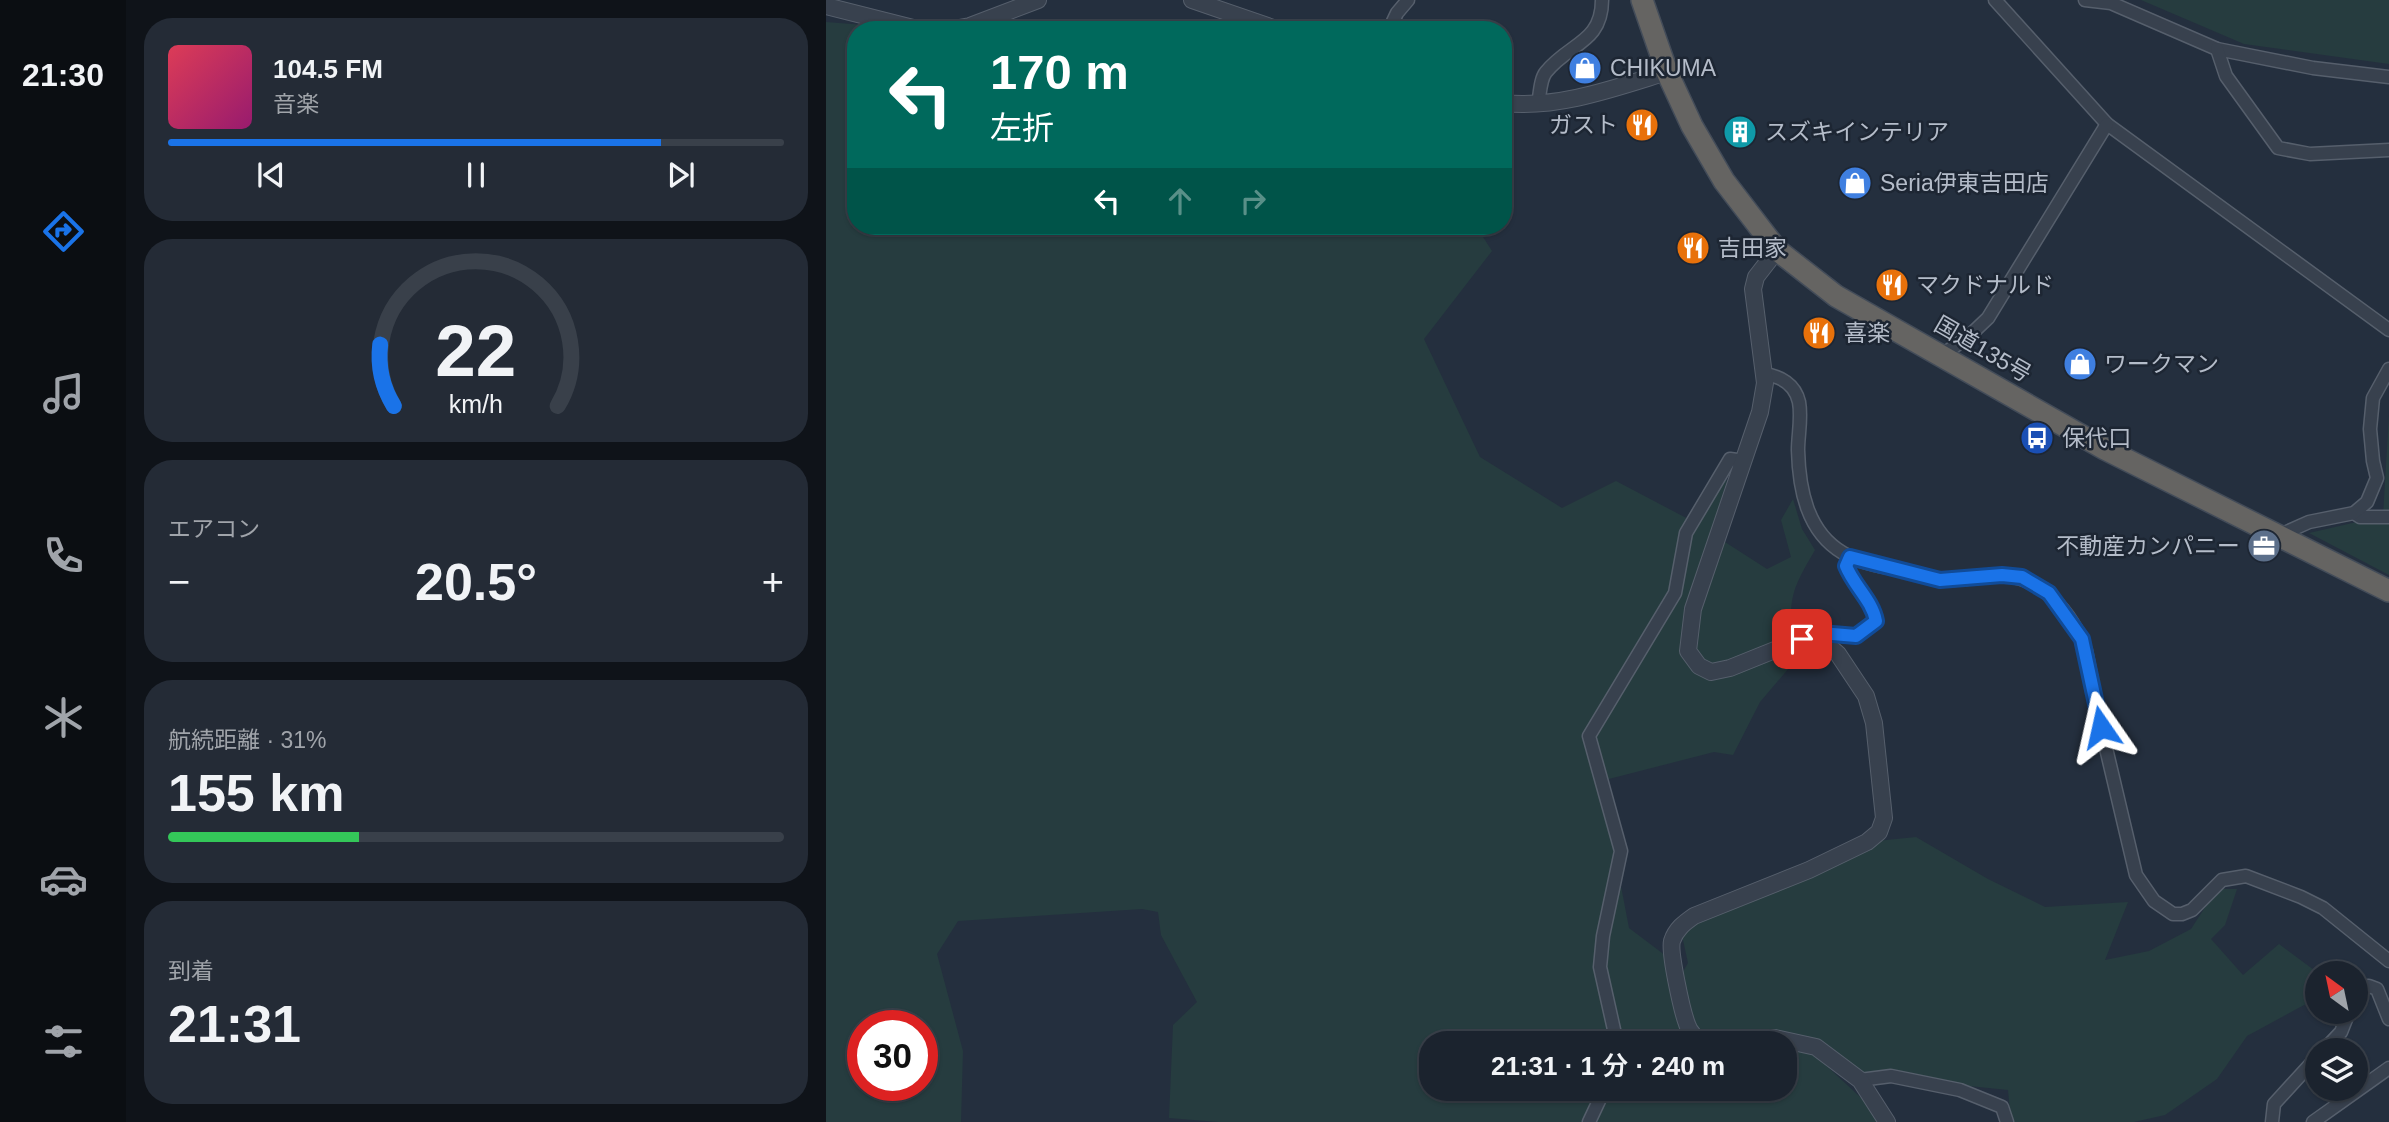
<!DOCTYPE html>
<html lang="ja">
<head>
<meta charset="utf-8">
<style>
  :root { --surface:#1b232e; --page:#242b36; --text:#f1f3f6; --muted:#a0a4aa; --line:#39404a; --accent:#1a73e8 }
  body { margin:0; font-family:Helvetica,"Noto Sans JP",sans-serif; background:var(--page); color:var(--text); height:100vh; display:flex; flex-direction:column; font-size:26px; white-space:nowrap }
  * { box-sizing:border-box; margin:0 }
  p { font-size:23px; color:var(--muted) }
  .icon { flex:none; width:38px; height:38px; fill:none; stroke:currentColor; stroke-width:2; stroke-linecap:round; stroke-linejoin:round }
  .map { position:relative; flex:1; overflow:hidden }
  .sheet { display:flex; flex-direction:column; gap:18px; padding:18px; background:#0f1319; width:700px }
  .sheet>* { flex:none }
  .hud { position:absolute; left:21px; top:21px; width:665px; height:214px; border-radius:28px; box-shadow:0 2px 5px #0004,0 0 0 2px var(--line); background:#00695c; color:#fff; overflow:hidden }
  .needle { width:46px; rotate:327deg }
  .buttons { position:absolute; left:1479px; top:961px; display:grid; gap:14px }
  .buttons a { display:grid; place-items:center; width:63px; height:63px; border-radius:50%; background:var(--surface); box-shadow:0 2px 5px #0004,0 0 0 2px var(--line); font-size:35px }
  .speed { position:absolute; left:21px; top:1010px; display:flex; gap:14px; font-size:35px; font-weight:700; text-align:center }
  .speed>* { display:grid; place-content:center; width:91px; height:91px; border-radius:50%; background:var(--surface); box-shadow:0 2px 5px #0004,0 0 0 2px var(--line); line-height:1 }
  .speed .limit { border:10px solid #d22; background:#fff; color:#111 }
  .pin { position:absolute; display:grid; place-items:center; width:60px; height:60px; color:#fff; margin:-30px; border-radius:14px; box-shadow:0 4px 10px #0006 }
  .me { position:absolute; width:77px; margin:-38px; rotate:349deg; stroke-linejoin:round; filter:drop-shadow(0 0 5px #0008) }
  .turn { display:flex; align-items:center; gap:24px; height:147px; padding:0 28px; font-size:32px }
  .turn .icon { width:91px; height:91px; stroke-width:2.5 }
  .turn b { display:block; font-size:49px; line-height:60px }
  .lanes { display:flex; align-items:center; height:66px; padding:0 28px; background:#0003; justify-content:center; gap:35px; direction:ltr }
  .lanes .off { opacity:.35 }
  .big { font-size:52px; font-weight:600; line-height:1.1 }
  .sheet .widget { flex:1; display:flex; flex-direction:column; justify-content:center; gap:10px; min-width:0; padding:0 24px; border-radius:28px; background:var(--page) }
  .sheet .dial { align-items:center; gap:0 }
  .dial svg { height:182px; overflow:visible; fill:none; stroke:var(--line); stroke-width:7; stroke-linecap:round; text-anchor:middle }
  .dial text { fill:var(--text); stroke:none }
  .song { display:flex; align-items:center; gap:21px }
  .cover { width:84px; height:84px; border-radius:10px; background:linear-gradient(135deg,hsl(350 70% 55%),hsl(320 70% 35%)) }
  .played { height:7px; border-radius:4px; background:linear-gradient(90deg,var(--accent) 80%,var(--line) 80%) }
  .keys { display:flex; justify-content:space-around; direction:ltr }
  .heat { display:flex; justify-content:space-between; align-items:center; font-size:38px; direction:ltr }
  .charge { height:10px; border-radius:5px; background:linear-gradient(90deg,#34c759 31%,var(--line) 0) }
  .trip { position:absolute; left:593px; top:1031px; width:378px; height:70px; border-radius:28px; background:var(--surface); box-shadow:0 2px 5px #0004,0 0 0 2px var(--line); font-weight:600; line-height:70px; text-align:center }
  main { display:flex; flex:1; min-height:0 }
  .tab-bar { display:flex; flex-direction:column; width:126px; justify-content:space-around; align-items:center; background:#0b0e12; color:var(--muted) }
  .tab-bar .icon { width:49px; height:49px }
  .tab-bar .current { color:var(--accent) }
  .tab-bar b { font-size:32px; color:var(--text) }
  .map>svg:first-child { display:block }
  .green { fill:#263c3f; fill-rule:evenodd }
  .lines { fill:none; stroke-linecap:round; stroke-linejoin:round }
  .minor-casing { stroke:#565f6c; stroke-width:15 }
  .tertiary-casing { stroke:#565f6c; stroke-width:18 }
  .trunk-casing { stroke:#434c59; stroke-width:24 }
  .minor { stroke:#38414e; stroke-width:12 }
  .tertiary { stroke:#38414e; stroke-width:16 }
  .trunk { stroke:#656462; stroke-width:21 }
  .route-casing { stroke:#114b97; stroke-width:18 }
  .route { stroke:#1a73e8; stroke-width:12 }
  .labels { text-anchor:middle; stroke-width:5; stroke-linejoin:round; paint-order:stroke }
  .poi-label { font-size:23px; fill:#b4bcc9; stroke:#1d2633; text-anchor:start }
  .street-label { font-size:23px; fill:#b4bcc9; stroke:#1d2633 }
</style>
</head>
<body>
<main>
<nav class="tab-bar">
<b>21:30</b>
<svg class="icon current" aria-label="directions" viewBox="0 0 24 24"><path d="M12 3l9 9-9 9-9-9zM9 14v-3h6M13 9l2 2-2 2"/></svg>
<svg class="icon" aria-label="music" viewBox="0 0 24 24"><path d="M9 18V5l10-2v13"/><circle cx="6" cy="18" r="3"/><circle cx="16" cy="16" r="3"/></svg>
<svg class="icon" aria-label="phone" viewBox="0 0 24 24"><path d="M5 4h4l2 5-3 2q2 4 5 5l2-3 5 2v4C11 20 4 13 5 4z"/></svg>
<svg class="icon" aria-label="climate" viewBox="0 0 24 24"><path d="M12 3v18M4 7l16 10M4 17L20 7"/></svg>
<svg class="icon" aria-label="car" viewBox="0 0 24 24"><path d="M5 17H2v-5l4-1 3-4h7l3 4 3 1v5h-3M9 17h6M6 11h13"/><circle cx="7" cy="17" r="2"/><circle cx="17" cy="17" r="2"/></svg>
<svg class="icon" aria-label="filters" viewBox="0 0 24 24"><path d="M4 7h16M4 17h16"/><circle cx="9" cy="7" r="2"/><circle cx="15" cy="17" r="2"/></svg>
</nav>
<section class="sheet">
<div class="widget">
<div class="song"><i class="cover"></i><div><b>104.5 FM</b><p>音楽</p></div></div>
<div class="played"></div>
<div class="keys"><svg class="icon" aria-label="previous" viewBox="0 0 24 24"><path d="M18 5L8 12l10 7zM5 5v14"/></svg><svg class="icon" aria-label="pause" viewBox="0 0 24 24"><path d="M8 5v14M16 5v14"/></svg><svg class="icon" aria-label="next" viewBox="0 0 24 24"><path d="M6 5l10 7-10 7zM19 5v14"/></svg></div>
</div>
<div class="widget dial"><svg viewBox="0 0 100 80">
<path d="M14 69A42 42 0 1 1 86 69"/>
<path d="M14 69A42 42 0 0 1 8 42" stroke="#1a73e8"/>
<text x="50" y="56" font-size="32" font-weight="700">22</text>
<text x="50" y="72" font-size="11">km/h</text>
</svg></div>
<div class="widget"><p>エアコン</p>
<div class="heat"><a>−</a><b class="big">20.5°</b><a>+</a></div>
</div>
<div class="widget"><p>航続距離 · 31%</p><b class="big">155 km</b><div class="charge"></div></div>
<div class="widget"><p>到着</p><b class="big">21:31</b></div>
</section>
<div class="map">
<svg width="1563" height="1122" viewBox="0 0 1563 1122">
  <rect width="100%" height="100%" fill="#242f3e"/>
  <!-- green -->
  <g class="green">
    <polygon points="1315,0 1563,0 1563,64 1418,44"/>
    <path d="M0,22L102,30H30V226H650L666,251L598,339L654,457L736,508L790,481L866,521L887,488L901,480L885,533L941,569L965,557L955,520L967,499L976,529L989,550C970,583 962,595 966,633L940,647L946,659L963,668L934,702L907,755L888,752L775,781L803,928L848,962L851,982L862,963L854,926L1041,842L1090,837L1162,879L1219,907L1302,902L1279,960L1323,951L1365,929L1391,889H1411L1399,925L1385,939L1417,975L1453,944L1492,973L1491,998L1421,1036L1391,1079L1339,1115L1308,1122H1185L1182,1090L1085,1080H1034L977,1035L926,1043H606V1088H959V1049L977,1044L1061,1122H392L343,1118L347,1025L371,1002L335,935L332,912L316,909L132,921L111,954L137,1051L135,1122H0ZM37,1026H96V1085H37Z"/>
    <polygon points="1563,415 1563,575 1483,533 1557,516"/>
  </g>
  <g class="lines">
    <defs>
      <g id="minor">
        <polyline points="1169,0 1281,124 1563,330"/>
        <polyline points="1259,0 1285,3 1391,49 1487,68 1563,77"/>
        <polyline points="563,30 571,13 582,0"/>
        <polyline points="1391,49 1400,76 1452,148 1484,154 1563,150"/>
        <path d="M712,104C714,95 714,79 720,72C743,43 776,43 776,0"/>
        <polyline points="1116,355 1142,337 1162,318 1281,124"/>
        <path d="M938,374C954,376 969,384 973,402C976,418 972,435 972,450C973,489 981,532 1017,553C1037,565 1066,568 1089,573C1097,575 1106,579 1115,580C1134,581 1154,576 1173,576C1215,574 1247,614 1260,651L1275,727L1310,875L1328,901L1347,914H1356L1366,910L1396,880L1420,876L1475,897L1497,908L1563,961"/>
        <polyline points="1528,513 1534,517 1563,517"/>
        <polyline points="1454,535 1483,522 1528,513 1541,502 1551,478 1547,461 1544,429 1547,398 1563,369"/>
        <path d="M986,639L995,633L1030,636L1050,621C1046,600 1027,586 1020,566L1024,557"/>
        <polyline points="1530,993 1531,988 1543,986 1551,989 1563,1019"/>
        <polyline points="791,1043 774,967 777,936 795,851 763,736 849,593 860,533 904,459 918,461"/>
        <polyline points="1498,1050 1515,1032 1523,1012"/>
        <polyline points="1034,1080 1065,1076 1134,1090 1176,1107 1181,1122"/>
        <polyline points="763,1122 779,1088"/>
        <polyline points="1446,1122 1448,1104 1491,1057"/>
        <polyline points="1487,1122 1563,1068"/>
      </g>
      <g id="tertiary">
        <polyline points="366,0 453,30"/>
        <polyline points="0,6 95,30"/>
        <polyline points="122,30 144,26 212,0"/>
        <path d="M677,103C732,109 789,88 841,72"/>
        <path d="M879,1043C872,1041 863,1032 861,1024C856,1011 843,952 846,941C850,929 858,923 868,916L983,870L1041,842L1053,832L1058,818L1048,723L1040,696L1012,654L996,640L976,639L904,668L885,672L873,666L862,651L867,609L934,412L939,383L927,289L930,277L951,250"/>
        <polyline points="926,1043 949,1038 990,1047 1034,1080 1061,1122"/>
      </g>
      <polyline id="trunk" points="816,0 841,72 866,126 898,181 951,250 1010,296 1279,449 1563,591"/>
    </defs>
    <!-- minor casing -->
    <use href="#minor" class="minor-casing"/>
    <!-- tertiary casing -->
    <use href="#tertiary" class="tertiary-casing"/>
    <!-- trunk casing -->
    <use href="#trunk" class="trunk-casing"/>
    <!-- minor -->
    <use href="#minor" class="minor"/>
    <!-- tertiary -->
    <use href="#tertiary" class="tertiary"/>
    <!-- trunk -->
    <use href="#trunk" class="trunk"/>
  </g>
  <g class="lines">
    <defs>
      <path id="route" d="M976,639H986L995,633L1030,636L1050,621C1046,600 1028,586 1020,566L1024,557L1114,580L1176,575L1196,577L1223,593L1256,639L1275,727"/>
    </defs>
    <!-- route casing -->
    <use href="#route" class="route-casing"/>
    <!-- route -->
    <use href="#route" class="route"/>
  </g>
  <!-- icons -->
  <defs>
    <symbol id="shop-disc" viewBox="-11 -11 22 22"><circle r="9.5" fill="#3f7fe0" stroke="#1d2633"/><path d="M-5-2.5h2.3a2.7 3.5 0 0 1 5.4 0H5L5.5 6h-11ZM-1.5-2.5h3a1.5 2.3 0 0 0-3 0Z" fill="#fff"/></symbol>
    <symbol id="restaurant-disc" viewBox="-11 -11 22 22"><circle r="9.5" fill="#e8710a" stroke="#1d2633"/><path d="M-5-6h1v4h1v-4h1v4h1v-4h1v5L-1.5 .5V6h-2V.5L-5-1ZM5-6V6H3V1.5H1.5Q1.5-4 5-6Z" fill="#fff"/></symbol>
    <symbol id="building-disc" viewBox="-11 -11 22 22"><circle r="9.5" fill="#0f9aa8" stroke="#1d2633"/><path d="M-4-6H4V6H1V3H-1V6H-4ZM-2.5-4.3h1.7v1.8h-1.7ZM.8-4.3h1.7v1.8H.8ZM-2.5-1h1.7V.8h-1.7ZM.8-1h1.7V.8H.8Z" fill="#fff"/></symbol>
    <symbol id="bus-disc" viewBox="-11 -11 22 22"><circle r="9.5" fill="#1a4fb4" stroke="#1d2633"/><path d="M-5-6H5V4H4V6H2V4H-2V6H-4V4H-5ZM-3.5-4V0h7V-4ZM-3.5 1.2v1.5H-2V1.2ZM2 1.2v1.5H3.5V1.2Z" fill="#fff"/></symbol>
    <symbol id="office-disc" viewBox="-11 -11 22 22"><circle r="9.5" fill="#5c6f8a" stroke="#1d2633"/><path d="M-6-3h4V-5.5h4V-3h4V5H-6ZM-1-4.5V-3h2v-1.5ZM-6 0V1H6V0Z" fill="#fff"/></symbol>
  </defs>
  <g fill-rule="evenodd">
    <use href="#shop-disc" x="740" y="49" width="38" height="38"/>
    <use href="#restaurant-disc" x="797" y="106" width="38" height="38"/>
    <use href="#building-disc" x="895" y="113" width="38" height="38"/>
    <use href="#shop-disc" x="1010" y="164" width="38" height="38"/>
    <use href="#restaurant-disc" x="848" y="229" width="38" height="38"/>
    <use href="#restaurant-disc" x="1047" y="266" width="38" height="38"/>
    <use href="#restaurant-disc" x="974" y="314" width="38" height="38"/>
    <use href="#shop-disc" x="1235" y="345" width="38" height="38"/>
    <use href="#bus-disc" x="1192" y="419" width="38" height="38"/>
    <use href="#office-disc" x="1419" y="527" width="38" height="38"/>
  </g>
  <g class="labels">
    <!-- poi labels -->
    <g class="poi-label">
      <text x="784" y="76">CHIKUMA</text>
      <text x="792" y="133" text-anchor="end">ガスト</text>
      <text x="939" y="140">スズキインテリア</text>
      <text x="1054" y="191">Seria伊東吉田店</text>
      <text x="892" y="256">吉田家</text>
      <text x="1090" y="293">マクドナルド</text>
      <text x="1018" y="341">喜楽</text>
      <text x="1278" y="372">ワークマン</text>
      <text x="1236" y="446">保代口</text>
      <text x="1414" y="554" text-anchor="end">不動産カンパニー</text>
    </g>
    <!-- street labels -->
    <g class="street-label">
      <text transform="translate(1157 349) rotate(30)" y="8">国道135号</text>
    </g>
  </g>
</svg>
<div class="buttons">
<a><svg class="needle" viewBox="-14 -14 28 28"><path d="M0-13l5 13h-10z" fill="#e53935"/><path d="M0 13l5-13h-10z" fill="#a0a4aa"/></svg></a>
<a><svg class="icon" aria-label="layers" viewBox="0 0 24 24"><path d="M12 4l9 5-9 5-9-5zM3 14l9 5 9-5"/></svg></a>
</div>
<div class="speed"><div class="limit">30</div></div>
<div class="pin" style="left:976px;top:639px;background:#d93025"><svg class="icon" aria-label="arrive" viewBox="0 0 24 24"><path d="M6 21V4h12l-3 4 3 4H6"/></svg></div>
<svg class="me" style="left:1275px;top:727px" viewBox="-20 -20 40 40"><path d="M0-17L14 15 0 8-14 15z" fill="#1a73e8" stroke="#fff" stroke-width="4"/></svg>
<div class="trip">21:31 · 1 分 · 240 m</div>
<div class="hud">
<div class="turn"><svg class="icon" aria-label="left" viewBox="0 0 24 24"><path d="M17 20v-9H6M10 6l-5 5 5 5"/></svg><div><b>170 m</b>左折</div></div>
<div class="lanes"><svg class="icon" aria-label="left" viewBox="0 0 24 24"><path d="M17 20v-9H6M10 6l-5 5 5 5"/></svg><svg class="icon off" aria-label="ahead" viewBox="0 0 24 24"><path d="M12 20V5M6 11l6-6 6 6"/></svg><svg class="icon off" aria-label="right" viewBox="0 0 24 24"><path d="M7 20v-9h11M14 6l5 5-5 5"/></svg></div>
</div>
</div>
</main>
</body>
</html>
